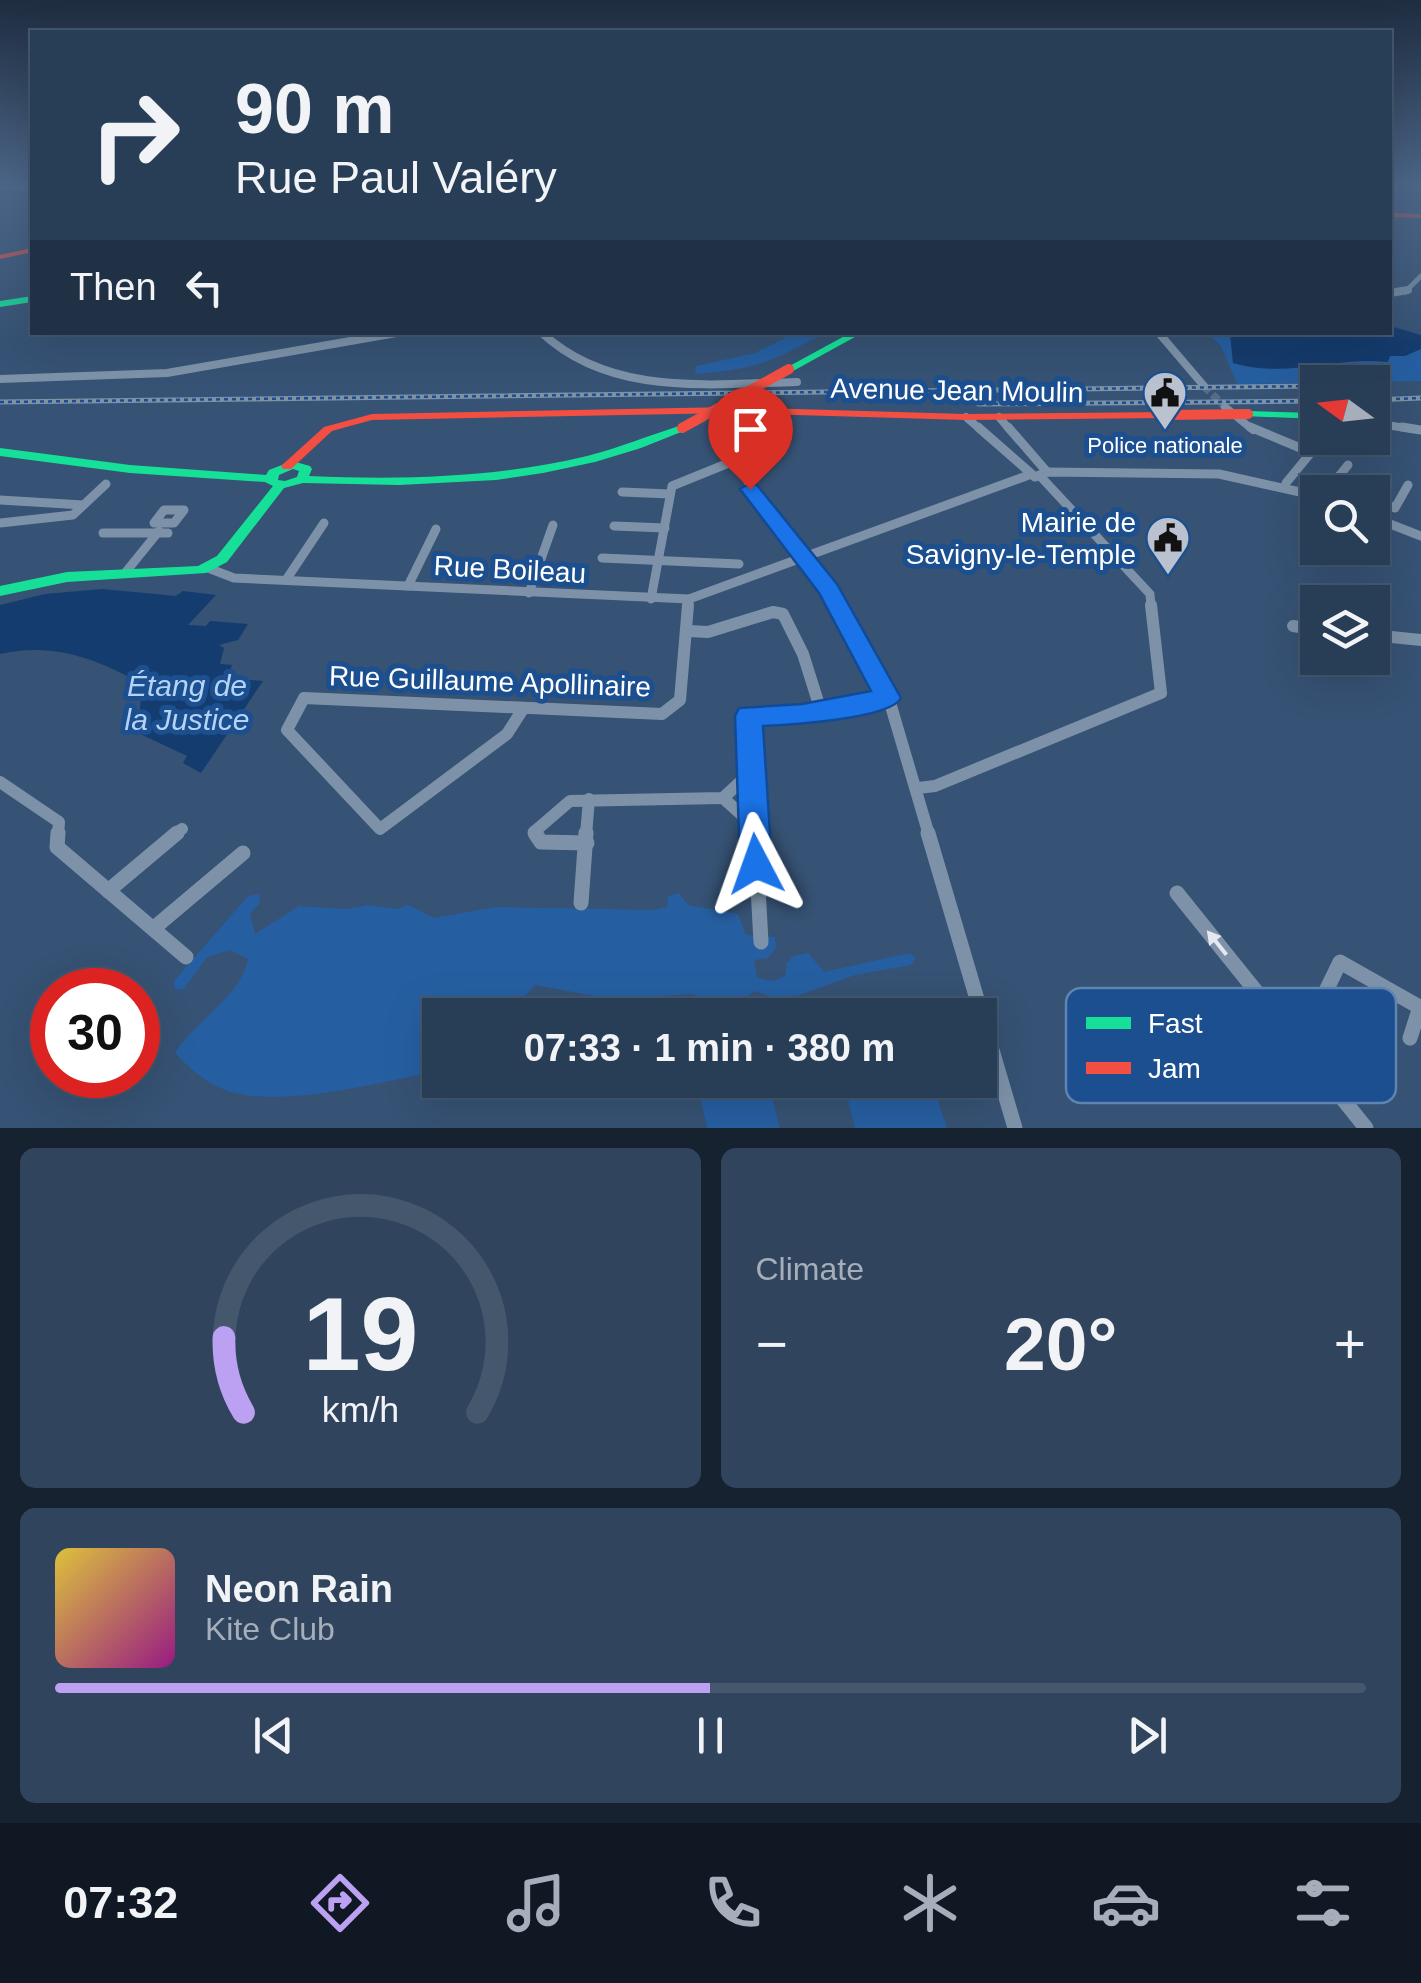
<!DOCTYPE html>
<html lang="en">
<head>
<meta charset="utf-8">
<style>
  :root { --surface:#283e57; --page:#30455d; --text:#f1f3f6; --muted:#a5aeba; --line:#44576d; --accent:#bca0f2 }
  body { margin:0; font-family:Helvetica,sans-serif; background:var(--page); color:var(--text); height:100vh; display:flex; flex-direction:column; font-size:38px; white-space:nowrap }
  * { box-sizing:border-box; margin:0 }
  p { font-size:32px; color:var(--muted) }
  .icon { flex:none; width:55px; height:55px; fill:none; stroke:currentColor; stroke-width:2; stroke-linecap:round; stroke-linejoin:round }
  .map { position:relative; height:1128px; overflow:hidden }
  .drawer { display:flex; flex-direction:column; gap:20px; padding:20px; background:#162230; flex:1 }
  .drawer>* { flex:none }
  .banner { position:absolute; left:30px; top:30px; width:1362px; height:305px; border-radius:0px; box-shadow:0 10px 40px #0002,0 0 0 2px var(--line); background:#283e57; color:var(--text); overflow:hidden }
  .needle { width:65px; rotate:285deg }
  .tools { position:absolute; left:1300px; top:365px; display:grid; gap:20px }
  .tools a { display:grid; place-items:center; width:90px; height:90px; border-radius:0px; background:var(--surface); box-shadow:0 10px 40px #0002,0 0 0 2px var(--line); font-size:50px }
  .speed { position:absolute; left:30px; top:968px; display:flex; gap:20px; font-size:50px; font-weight:700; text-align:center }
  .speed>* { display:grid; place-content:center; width:130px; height:130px; border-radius:50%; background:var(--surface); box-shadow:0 10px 40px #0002,0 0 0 2px var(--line); line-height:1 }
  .speed .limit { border:15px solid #d22; background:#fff; color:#111 }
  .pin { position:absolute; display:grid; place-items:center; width:85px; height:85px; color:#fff; margin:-102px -42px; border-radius:50% 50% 50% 0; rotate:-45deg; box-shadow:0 0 10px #0007 }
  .pin .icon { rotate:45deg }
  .me { position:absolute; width:110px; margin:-55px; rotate:356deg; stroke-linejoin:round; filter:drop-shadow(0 0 8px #0008) }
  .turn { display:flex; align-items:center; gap:35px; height:210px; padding:0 40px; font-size:45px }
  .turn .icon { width:130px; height:130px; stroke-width:2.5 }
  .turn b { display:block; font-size:70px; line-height:85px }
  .then { display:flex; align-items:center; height:95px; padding:0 40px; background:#0003; gap:20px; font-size:38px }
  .big { font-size:75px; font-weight:600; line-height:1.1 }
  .drawer .tile { flex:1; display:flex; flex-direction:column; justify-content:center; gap:15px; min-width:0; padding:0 35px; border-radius:15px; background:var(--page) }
  .drawer .dial { align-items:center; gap:0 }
  .dial svg { height:260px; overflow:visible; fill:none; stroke:var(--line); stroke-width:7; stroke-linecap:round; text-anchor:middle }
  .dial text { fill:var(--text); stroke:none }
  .song { display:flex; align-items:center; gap:30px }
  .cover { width:120px; height:120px; border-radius:15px; background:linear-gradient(135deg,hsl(50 70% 55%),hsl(310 70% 35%)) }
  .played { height:10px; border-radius:5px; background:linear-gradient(90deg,var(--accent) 50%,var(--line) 50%) }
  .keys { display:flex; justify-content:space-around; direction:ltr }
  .heat { display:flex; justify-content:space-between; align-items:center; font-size:55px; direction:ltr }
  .drawer .tiles { flex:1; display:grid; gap:20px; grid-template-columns:1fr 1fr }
  .tile:last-child { grid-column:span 2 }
  .trip { position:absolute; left:422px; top:998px; width:575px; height:100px; border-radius:0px; background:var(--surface); box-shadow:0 10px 40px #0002,0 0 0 2px var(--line); font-weight:600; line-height:100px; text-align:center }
  .tabs { display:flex; height:160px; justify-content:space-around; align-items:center; background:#101923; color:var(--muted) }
  .tabs .icon { width:70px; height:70px }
  .tabs .current { color:var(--accent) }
  .tabs b { font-size:45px; color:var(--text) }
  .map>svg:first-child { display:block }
  .green { fill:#265fa1 }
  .water { fill:#153c6e }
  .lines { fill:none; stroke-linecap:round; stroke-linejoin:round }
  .street-tunnel { stroke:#546c89; stroke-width:8; stroke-dasharray:8 4; stroke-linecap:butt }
  .street-far4 { stroke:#7d92a8; stroke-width:5 }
  .street-far3 { stroke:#7d92a8; stroke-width:8 }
  .street-far2 { stroke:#7d92a8; stroke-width:9 }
  .street-far1 { stroke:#7d92a8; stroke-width:12 }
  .street { stroke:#7d92a8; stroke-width:15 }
  .fast { fill:#16e098; fill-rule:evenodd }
  .jam { fill:#f24e42; fill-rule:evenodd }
  .rail-casing { stroke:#7e92a7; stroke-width:5 }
  .rail { stroke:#1b4f8f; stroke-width:2.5; stroke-dasharray:4; stroke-linecap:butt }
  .jam-bridge { stroke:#f24e42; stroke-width:10 }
  .oneway { fill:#e5e9ee }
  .route { fill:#1a73e8; stroke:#114b97; stroke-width:2.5 }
  .labels { text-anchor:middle; stroke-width:10; stroke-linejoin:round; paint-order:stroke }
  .far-poi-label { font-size:22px; fill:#fff; stroke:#1b4f8f }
  .street-label { font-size:28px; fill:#fff; stroke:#1b4f8f }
  .poi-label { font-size:28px; fill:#fff; stroke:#1b4f8f; text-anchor:end }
  .water-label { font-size:30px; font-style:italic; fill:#b5d3f5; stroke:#1b4f8f }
  .key { fill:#1b4f8f; stroke:#5f84b1; stroke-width:2.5 }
  .key-label { font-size:28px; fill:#fff }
</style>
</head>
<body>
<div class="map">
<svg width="1421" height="1128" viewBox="0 0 1421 1128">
  <rect width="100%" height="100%" fill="#365274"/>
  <!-- green -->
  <g class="green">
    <path d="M795,333H824C772,362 757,369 695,374L696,366L755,353Z"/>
    <path d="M1207,333H1230L1233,363C1284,379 1335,356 1387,362L1390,356H1405L1421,349V381L1237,384L1221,346Z"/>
    <path d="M679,893L688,905L738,914L746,935L775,937L776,948L768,958L754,960L757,978L774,981L786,975V964L793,956L808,953L824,972L900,955L910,953L916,958L911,965L855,975L783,1001L754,991L742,1002C726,995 709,1003 692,994L615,1000L535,985L525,996L521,1015H440V1071C383,1081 278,1110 225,1090C205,1082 189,1068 175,1053C194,1022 242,995 248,959L230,950L207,957L184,989L175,990L174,981L248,896L259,894L260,903L250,914L255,934L299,906L346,909L368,905L397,909L408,905L434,918L496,907L655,910L667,907L668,896Z"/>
    <polygon points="697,1080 767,1080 780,1128 707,1128"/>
    <polygon points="843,1080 931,1080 947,1128 855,1128"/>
  </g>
  <!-- water -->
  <g class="water">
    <path d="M1390,326L1421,335V349L1405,356H1390L1388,362C1336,356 1285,379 1233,363L1230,333L1390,332Z"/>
    <path d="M102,589L176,596L183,591L216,595L188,625L206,626L210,621L248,624L238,640L219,645L224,648L220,664L232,665L227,678L263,681L201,773L183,763L187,756L138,733L142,684C96,658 52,642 0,654V605L45,594Z"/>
  </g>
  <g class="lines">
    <!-- street-tunnel -->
    <polyline class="street-tunnel" points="1204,386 1225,407"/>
    <!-- street-far4 -->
    <g class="street-far4">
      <polyline points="1406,184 1421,186"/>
      <polyline points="0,187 32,189"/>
      <polyline points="1405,292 1421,276"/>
    </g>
    <!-- street-far3 -->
    <g class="street-far3">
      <polyline points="1390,293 1408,290"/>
      <path d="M541,332C610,397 709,384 797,382"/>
      <polyline points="1158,332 1204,386"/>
      <polyline points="0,379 167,373 402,332"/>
      <polyline points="1225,407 1253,430"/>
      <polyline points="731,410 738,430"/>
      <polyline points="966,417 981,430"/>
      <polyline points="999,417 1010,430"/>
      <polyline points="1372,423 1420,430"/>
      <polyline points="746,430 756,411"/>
    </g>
    <!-- street-far2 -->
    <g class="street-far2">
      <polyline points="737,427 740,436"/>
      <path d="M747,427C717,485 811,563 840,607"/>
      <polyline points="978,427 1035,477 1047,472 1219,474 1318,496"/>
      <polyline points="1008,427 1047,472"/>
      <polyline points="1250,427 1310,452"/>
      <polyline points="1402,427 1421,430"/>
      <polyline points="1041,477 1150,594 1151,607"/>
      <polyline points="1286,483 1323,438"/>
      <polyline points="1333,485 1354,492"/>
      <polyline points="622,492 670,494"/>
      <polyline points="1326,492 1348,465"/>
      <polyline points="1372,499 1395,508 1408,485"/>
      <polyline points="0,500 83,505"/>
      <polygon points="164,510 184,510 174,523 154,523"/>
      <polyline points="1372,517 1421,536"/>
      <polyline points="0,523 73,515 106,484"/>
      <polyline points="614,526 665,528"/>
      <polyline points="103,533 168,533"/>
      <polyline points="602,558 739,564"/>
      <polyline points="208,568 234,578 689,599 1029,475"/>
      <polyline points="125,573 159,531"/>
      <polyline points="286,580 324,523"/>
      <polyline points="408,586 436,529"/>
      <polyline points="529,593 553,525"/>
      <polyline points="651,599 672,486 741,458"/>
      <polyline points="688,607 689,599"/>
    </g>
    <!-- street-far1 -->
    <g class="street-far1">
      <polyline points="839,605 891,706 929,835"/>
      <polyline points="1293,626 1318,630"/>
      <polyline points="689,631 708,632 773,612 783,614 803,654 821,711"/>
      <polyline points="1372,635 1421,640"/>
      <polyline points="523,709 507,734 380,829 287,730 304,698 662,714 680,700 688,605"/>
      <polyline points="0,782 59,822 58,835"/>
      <polyline points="918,788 935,786 1161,693 1151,605"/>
      <polyline points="723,798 753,825"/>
      <polyline points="174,835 182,829"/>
      <polyline points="536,835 534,832 570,801 723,798 750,773"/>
      <polyline points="586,835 589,799"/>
      <polyline points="755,835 748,715 802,714 888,698"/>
    </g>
    <!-- street -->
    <g class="street">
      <polyline points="58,833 57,847 186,957"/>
      <polyline points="535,833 541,842 587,843"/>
      <polyline points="755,833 761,942"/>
      <polyline points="928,833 1015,1128"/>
      <polyline points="108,891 177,833"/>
      <polyline points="1177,893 1366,1128"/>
      <polyline points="581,903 586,833"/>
      <polyline points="154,928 243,853"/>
      <polyline points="1282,1024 1323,997 1340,962 1421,1008"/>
      <polyline points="1410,1038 1420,1007"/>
    </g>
    <!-- fast -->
    <g class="fast">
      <polygon points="32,296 32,302 0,307 0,301"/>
      <polygon points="852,332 864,332 793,371 785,371 784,369"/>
      <polygon points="1248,411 1317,413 1318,419 1244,416 1242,414"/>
      <path d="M682,425L686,426V430L641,448L595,462L543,473L496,480L399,485L303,483L284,488L227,562L206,573L67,582L0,596V586L67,572L198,566L217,556L273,486L265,482L130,473L0,456V448L130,465L266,475L269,470L292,461L310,466L312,469L309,476C402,480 496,478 587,456C619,448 650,435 682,425ZM293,469L299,471L297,477L285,481L278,480L279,475Z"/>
    </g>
    <!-- jam -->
    <g class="jam">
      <polygon points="1390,213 1421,214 1421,218 1390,217"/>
      <polygon points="32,248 32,252 0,259 0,255"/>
      <polygon points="731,407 966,414 1167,412 1173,415 1167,418 966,420 731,413 372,420 332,431 291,469 283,469 281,466 324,427 372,414"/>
    </g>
    <defs>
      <g id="rail">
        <polyline points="1372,400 1421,398"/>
        <polyline points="0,402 1318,386"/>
        <polyline points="978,404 1318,401"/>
      </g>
    </defs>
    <!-- rail casing -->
    <use href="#rail" class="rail-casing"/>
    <!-- rail -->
    <use href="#rail" class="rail"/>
    <!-- jam-bridge -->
    <g class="jam-bridge">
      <polyline points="1167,415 1248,414"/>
      <polyline points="682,428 789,369"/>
    </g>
  </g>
  <!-- one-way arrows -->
  <defs><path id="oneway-solid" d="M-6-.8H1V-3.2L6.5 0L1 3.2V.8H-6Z" transform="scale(2.5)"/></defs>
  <use class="oneway" href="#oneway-solid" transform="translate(1217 943) rotate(-129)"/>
  <!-- sky -->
  <linearGradient id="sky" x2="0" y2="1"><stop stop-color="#1e2d40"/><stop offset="0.54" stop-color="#4c6688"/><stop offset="1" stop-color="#4c6688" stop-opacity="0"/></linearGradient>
  <rect width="1421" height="342" fill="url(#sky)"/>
  <!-- route -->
  <path class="route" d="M750,483L757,485L837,584L901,698C890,719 788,725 763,726L772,864L767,875L756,879L745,875L740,864L735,716L739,708L802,704L871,691L819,593L740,489Z"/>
  <!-- icons -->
  <defs>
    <symbol id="civic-pin" viewBox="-11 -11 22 30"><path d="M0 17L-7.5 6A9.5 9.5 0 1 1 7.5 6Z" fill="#b9c2ce" stroke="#1b4f8f"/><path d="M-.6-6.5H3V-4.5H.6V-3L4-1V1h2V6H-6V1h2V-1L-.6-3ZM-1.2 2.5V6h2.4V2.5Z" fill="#111"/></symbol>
  </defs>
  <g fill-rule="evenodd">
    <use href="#civic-pin" x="1140" y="368" width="50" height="68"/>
    <use href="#civic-pin" x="1143" y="513" width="50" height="68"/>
  </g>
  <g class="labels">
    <!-- far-poi labels -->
    <g class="far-poi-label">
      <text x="1165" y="453">Police nationale</text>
    </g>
    <!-- street labels -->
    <g class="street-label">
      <text transform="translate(957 390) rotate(1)" y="10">Avenue Jean Moulin</text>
      <text transform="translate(510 569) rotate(3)" y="10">Rue Boileau</text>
      <text transform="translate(490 681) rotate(2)" y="10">Rue Guillaume Apollinaire</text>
    </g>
    <!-- poi labels -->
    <g class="poi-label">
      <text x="1136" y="532">Mairie de<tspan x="1136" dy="32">Savigny-le-Temple</tspan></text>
    </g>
    <!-- water labels -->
    <g class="water-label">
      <text x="187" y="696">Étang de<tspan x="187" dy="34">la Justice</tspan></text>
    </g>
  </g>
  <!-- legend -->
  <rect x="1066" y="988" width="330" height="115" rx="15" class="key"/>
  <rect x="1086" y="1017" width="45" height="12" fill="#16e098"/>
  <rect x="1086" y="1062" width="45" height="12" fill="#f24e42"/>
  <g class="key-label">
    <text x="1148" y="1033">Fast</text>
    <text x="1148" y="1078">Jam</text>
  </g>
</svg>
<div class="tools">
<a><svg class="needle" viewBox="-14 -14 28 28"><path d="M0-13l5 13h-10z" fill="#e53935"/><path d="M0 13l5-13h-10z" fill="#a5aeba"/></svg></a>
<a><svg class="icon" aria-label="search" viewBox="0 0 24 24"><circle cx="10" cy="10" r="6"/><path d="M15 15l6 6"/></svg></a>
<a><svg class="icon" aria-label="layers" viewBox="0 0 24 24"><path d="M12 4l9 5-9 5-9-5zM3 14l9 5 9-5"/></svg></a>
</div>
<div class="speed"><div class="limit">30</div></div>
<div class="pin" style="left:750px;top:489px;background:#d93025"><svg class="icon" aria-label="arrive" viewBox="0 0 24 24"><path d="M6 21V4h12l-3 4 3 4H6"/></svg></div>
<svg class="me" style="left:756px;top:864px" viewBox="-20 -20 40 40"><path d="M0-17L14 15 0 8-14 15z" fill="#1a73e8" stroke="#fff" stroke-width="4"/></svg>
<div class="trip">07:33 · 1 min · 380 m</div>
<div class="banner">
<div class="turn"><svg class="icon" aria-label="right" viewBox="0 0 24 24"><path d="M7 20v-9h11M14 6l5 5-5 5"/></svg><div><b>90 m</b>Rue Paul Valéry</div></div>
<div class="then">Then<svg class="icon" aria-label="left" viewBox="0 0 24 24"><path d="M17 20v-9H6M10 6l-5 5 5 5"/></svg></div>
</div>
</div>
<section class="drawer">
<div class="tiles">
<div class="tile dial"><svg viewBox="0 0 100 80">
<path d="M14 69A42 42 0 1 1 86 69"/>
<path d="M14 69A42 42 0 0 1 8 46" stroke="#bca0f2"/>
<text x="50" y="56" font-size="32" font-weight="700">19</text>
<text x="50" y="72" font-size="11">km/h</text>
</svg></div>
<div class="tile"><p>Climate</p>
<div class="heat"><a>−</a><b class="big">20°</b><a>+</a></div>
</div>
<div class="tile">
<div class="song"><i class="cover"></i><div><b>Neon Rain</b><p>Kite Club</p></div></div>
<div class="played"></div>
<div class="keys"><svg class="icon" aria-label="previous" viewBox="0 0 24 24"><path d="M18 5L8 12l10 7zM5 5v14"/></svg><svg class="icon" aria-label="pause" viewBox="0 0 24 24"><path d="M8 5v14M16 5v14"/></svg><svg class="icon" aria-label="next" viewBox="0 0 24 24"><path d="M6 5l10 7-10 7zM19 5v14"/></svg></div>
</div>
</div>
</section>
<nav class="tabs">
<b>07:32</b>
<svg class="icon current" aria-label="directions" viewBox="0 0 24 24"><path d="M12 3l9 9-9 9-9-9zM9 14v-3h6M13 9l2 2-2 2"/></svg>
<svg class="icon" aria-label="music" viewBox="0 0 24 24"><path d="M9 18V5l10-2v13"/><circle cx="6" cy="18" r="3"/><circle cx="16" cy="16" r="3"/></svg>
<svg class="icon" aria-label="phone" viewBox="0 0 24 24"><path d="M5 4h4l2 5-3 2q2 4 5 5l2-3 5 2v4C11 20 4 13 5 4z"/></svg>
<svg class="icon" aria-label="climate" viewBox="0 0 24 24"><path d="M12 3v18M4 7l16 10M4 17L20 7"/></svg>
<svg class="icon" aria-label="car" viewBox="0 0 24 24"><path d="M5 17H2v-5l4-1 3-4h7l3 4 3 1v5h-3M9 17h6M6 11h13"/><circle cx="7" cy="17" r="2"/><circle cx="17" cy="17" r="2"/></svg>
<svg class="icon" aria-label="filters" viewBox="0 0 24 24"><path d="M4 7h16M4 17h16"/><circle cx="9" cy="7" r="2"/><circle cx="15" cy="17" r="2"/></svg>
</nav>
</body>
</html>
